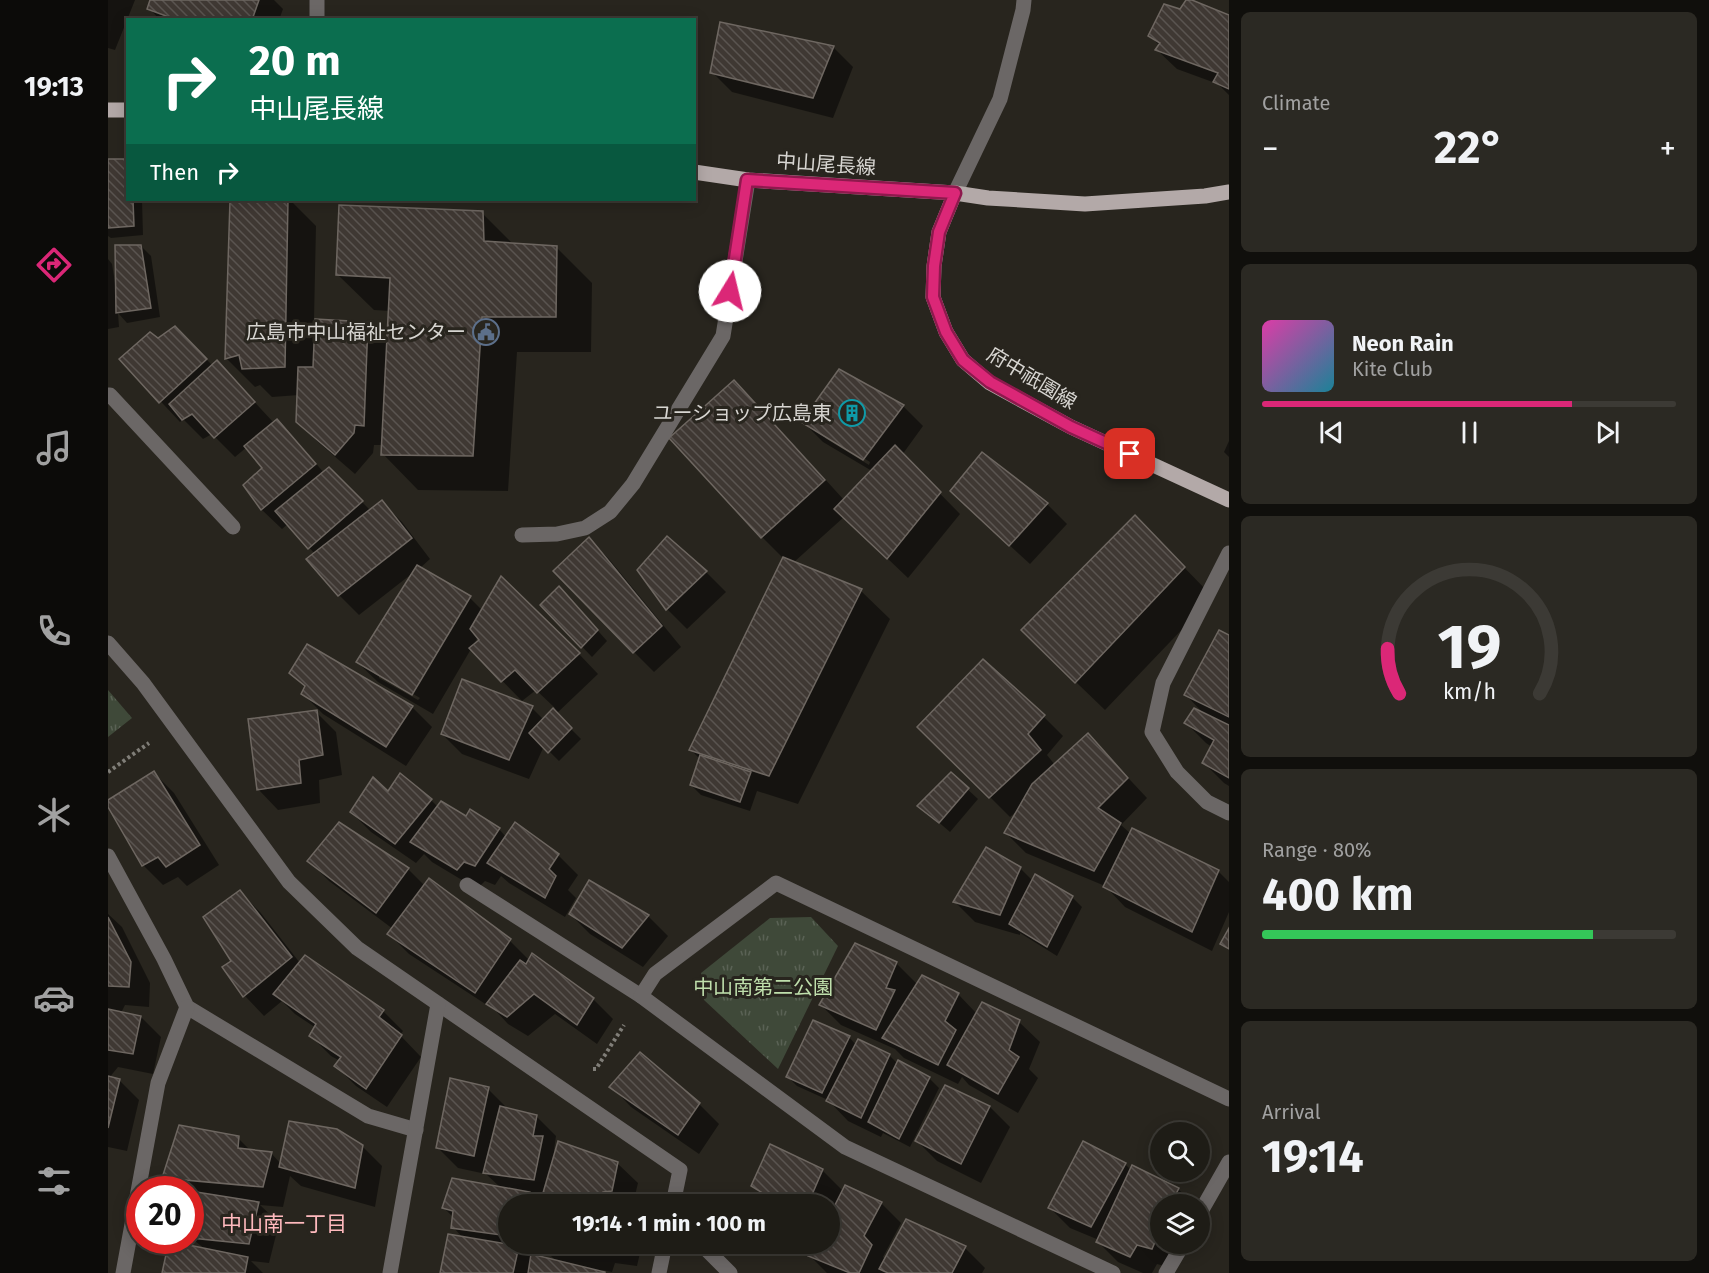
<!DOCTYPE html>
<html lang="en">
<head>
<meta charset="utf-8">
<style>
  :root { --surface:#1e1c16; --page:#2b2923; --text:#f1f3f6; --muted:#a1a1a1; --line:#3c3a35; --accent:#db2777 }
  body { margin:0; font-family:"Fira Sans","Noto Sans JP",sans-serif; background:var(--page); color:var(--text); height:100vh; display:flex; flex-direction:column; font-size:22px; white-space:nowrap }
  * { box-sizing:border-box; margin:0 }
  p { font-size:20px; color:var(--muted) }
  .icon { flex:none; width:33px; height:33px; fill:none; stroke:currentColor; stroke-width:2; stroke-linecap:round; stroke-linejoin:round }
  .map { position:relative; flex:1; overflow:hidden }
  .side { display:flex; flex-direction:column; gap:12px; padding:12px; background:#100f0c; width:480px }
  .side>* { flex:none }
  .top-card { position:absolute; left:18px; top:18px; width:570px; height:183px; border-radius:0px; box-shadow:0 3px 15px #0003,0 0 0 2px var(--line); background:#0b6e4f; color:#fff; overflow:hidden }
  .fabs { position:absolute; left:1042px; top:1122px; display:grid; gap:12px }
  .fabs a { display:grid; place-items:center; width:60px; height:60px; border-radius:50%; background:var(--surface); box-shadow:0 3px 15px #0003,0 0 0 2px var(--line); font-size:30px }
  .speed { position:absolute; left:18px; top:1176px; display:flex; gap:12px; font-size:30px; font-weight:700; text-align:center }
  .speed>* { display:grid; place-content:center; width:78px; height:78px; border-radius:50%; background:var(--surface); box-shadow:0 3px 15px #0003,0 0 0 2px var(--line); line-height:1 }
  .speed .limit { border:9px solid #d22; background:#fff; color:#111 }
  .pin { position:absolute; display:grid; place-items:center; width:51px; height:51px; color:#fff; margin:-26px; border-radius:12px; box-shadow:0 3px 9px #0006 }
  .me { position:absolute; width:66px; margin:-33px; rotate:9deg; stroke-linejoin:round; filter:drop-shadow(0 0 4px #0008) }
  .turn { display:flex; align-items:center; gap:21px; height:126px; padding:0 24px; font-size:27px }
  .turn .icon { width:78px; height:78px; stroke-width:2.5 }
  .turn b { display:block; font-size:42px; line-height:51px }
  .then { display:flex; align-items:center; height:57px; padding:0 24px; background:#0003; gap:12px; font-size:22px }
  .big { font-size:45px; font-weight:700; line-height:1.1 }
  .side .tile { flex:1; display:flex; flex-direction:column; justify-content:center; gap:9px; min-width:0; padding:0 21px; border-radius:9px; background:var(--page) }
  .side .dial { align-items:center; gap:0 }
  .dial svg { height:156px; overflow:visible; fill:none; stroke:var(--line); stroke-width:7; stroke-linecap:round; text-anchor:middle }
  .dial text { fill:var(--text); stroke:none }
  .song { display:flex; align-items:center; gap:18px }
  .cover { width:72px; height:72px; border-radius:9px; background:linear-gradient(135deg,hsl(320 70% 55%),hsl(190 70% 35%)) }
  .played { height:6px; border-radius:3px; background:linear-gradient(90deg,var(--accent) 75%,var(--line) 75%) }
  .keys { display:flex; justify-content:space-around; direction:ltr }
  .heat { display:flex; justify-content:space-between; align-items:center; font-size:33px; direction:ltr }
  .charge { height:9px; border-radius:4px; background:linear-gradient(90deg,#34c759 80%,var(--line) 0) }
  .trip { position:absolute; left:390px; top:1194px; width:342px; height:60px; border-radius:30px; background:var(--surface); box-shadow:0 3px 15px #0003,0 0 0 2px var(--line); font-weight:700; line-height:60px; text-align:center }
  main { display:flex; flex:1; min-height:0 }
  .tabs { display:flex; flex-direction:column; width:108px; justify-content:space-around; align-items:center; background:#0c0b09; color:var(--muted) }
  .tabs .icon { width:42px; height:42px }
  .tabs .current { color:var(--accent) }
  .tabs b { font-size:27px; color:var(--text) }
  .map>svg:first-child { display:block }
  .park { fill:url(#park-tufts) }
  .shadow { fill:#0007; fill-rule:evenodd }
  .building { fill:url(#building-back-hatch); stroke:#6e6761; stroke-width:1.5 }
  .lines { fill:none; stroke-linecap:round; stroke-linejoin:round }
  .path { stroke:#807e78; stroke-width:4; stroke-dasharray:3 3; stroke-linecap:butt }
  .minor { stroke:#6b6766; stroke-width:15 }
  .major { stroke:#b3a9a8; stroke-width:15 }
  .route-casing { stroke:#8e194d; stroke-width:15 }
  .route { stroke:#db2777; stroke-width:10 }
  .labels { text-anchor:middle; stroke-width:6; stroke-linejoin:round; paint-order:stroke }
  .street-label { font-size:20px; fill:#d7d5d1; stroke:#28251e }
  .poi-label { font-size:20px; fill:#d7d5d1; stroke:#28251e; text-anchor:end }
  .park-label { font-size:20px; fill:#bfdfac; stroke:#28251e }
  .neighbourhood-label { font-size:21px; fill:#feb9bd; stroke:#28251e }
</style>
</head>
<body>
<main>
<nav class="tabs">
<b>19:13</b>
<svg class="icon current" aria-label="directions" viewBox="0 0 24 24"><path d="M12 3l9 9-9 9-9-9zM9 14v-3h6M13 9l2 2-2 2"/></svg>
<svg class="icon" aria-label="music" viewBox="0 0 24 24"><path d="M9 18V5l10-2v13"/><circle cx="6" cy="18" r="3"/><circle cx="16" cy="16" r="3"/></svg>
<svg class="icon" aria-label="phone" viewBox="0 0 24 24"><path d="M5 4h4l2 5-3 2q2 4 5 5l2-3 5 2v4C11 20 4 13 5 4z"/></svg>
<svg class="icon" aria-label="climate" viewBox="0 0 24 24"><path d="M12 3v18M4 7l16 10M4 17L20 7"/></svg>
<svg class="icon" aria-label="car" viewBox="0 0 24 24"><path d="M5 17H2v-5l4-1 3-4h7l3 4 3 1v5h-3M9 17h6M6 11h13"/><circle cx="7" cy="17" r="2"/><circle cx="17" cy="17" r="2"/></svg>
<svg class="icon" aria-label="filters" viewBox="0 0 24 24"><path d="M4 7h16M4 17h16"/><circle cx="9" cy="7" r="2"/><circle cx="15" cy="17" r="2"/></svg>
</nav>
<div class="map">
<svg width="1121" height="1273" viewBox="0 0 1121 1273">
  <defs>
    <pattern id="park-tufts" width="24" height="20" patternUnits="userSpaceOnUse" patternTransform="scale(1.5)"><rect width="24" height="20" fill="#3f4939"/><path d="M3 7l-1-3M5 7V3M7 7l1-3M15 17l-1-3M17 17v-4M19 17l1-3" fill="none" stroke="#5a6255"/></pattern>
    <pattern id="building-back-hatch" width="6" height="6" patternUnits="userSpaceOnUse" patternTransform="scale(1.5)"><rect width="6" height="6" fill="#3f3833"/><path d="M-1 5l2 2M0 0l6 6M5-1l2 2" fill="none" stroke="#5a5450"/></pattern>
  </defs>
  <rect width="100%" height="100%" fill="#28251e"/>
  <!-- park -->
  <g class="park">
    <polygon points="0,690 24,718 0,737"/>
    <polygon points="703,917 730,946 670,1069 596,1000 593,973 662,918"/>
  </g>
  <!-- shadow -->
  <g class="shadow">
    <polygon points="0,0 27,0 7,50 0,48"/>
    <polygon points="43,0 166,0 175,9 171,20 52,20 41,8"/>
    <polygon points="1073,11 1121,17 1121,95 1110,84 1069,69 1049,50 1052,46 1042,36"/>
    <polygon points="725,47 745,67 725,118 624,92 604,72"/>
    <polygon points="0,161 20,200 34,200 35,235 3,238 0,236"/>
    <polygon points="124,200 182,200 208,226 206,320 260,324 280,345 282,311 266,310 230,275 374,213 406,245 449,248 484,283 483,352 409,352 400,491 310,490 275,454 275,445 266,445 265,453 247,474 210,442 190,422 191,395 164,397 152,385 147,387 118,358"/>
    <polygon points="33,246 43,256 52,317 19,323 10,313 11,327 0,329 0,259 4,264 7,283 9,283"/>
    <path d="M67,328L105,366L109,362L166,423L169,421L189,441L216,473L221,469L263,511L274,502L294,522L322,559L312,568L362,598L375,611L471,654L490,674L448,714L473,739L451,761L436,746L421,779L354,754L334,734L424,708L436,720L447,708L428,690L414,701L363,649L325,714L270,682L249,662L306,572L251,615L231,595L201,559L207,554L180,524L174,529L154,510L137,485L156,468L139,447L127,457L104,434L95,439L75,419L72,422L13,359L50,340ZM370,637L373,640L364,647ZM271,674L312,698L310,700L271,678Z"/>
    <path d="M626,382L655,411L736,500L764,471L715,442L695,422L795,406L815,426L794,455L852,514L800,578L736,517L685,563L753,591L782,619L690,804L649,791L642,811L593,795L583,785L592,759L583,750L676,559L654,537ZM717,434L762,462L761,465L717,438Z"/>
    <polygon points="1121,441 1121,457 1116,452"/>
    <polygon points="939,504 959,524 922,564 864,511"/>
    <polygon points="1027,517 1105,597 997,710 944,659"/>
    <polygon points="481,539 501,559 573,647 546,672 526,652"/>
    <polygon points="598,572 618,592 579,629 559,609"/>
    <polygon points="461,598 499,641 484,657 434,605"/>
    <polygon points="1121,636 1121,786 1116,783 1096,763 1104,747 1098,743 1078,723 1096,714 1078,695"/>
    <polygon points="200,646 304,707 324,727 298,766 215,714 195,694 198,687 183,673"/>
    <polygon points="208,712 228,732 234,775 211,780 212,803 170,810 150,789"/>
    <polygon points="935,716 955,736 939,755 947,765 980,735 1039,798 1013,825 1023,834 1110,871 1121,882 1121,912 1104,951 1017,907 997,886 918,853 898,833 911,809 902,817 812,727"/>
    <polygon points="46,773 66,793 111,865 79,886 70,877 55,885 35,865 0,804 0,802"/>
    <polygon points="843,774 870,799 842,832 812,806"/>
    <polygon points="281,793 323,800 330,807 391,829 398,837 450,855 470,875 460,890 468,898 457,917 401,883 393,876 387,885 377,881 369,889 324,862 316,854 308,863 263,832 243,812"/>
    <polygon points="231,824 300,869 317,886 402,941 422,961 485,999 505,1019 489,1044 447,1014 420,1036 400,1024 388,1011 301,954 281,934 285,929 221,881 201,861"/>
    <polygon points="912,868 925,881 964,897 974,907 949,956 912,933 912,935 867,922 847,902"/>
    <polygon points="132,892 152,912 192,963 275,1011 295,1031 292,1035 313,1057 279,1107 248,1086 228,1066 232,1061 223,1056 203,1036 208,1028 187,1014 174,1001 156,1016 137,996 116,967 125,962"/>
    <polygon points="0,914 14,927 42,983 41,1007 17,1005 13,1013 33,1017 53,1037 45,1074 10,1067 1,1078 11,1080 31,1100 19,1151 0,1147"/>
    <polygon points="462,914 540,916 560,936 535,967 482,934"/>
    <polygon points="788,963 810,985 850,994 869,1014 911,1022 932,1042 921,1069 930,1078 910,1113 861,1085 854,1077 850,1084 796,1058 787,1049 733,1025 713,1005"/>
    <polygon points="741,1037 748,1045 781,1055 790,1064 821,1078 831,1088 802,1147 775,1133 773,1137 740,1121 720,1100 689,1086 679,1076"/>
    <polygon points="504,1087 591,1104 611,1124 591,1154 523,1107"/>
    <polygon points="838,1087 882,1107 902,1127 873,1183 829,1161 809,1141"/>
    <path d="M380,1089L401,1110L428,1116L448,1136L446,1150L448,1152L509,1163L530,1183L525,1204H449L444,1199L424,1196L433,1204H400V1244H534L529,1266L507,1263L504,1272L494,1270L497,1273H334L356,1239L345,1227L346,1218L336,1208L393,1188L378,1174L350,1168L329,1147ZM438,1251L448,1261L437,1259Z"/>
    <polygon points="130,1138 143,1151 163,1153 173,1164 254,1146 274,1166 267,1207 193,1186 182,1176 175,1207 152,1205 171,1223 161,1263 143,1261 155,1273 55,1273 97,1249 82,1237 82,1190 67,1190 55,1178"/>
    <polygon points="1017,1164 1023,1170 1070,1189 1086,1204 1053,1204 1053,1244 1075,1244 1064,1268 1049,1264 1044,1273 1035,1273 1010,1262 990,1242 991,1240 962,1228 942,1208"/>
    <polygon points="714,1170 736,1192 773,1203 793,1223 775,1257 778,1260 798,1221 857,1248 877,1268 874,1273 719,1273 702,1256 703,1254 686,1248 681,1244 722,1244 722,1204 664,1204 645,1186"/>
  </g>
  <!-- building -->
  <g class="building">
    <polygon points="42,0 151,0 144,20 69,20 39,9"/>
    <polygon points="1078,0 1084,0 1121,15 1121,89 1105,82 1110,73 1047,50 1052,43 1040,36 1056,4 1072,9"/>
    <polygon points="612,22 726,46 705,98 602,73"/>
    <polygon points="0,159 20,159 20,200 25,200 26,226 0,228"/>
    <polygon points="122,200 180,200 177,367 134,369 131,355 117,359"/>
    <polygon points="231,205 375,211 376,241 449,246 448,317 374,317 365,456 273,455 282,278 228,275"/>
    <polygon points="7,245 33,245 43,308 8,313"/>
    <polygon points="207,319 260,322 256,426 247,425 246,433 227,455 188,422 190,367 205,367"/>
    <polygon points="67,326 99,359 51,403 11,359 42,332 50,338"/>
    <polygon points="109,360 147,402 106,438 84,414 74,420 61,404"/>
    <polygon points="731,369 796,405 755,460 693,422"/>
    <polygon points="626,380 717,480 653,538 561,438"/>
    <polygon points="169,419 208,464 153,510 135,485 154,468 136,446"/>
    <polygon points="787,445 833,492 779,559 726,509"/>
    <polygon points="874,452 940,503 901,546 842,491"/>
    <polygon points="221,467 255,501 200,549 167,511"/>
    <polygon points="274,500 304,538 230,596 198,559"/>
    <polygon points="1027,515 1077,567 967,683 913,630"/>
    <polygon points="559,536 599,571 558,610 529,570"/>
    <polygon points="481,537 554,626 525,653 445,571"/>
    <polygon points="675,557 754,589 661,776 581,750"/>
    <polygon points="309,565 363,596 304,695 248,662"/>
    <polygon points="393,576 472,653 429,693 407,670 393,682 361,648 371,640 362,629"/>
    <polygon points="451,586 490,630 473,648 432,605"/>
    <polygon points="1111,630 1121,635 1121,717 1076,695"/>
    <polygon points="199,644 305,706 278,747 193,694 197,686 181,673"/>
    <polygon points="875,659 937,715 920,734 933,750 881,798 809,727"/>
    <polygon points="354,679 425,706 401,760 333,734"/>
    <polygon points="445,708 464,728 440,753 421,733"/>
    <polygon points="1086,708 1121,725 1121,778 1094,763 1106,740 1076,723"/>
    <polygon points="209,710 215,755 191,760 193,783 149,790 140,719"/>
    <polygon points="980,733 1020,778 990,808 1013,823 986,871 896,833 924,784"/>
    <polygon points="592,755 643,772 632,802 582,785"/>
    <polygon points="46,771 92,845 58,867 50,857 34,866 0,807 0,800"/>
    <polygon points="843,772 861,788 831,823 809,806"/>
    <polygon points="292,773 324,799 287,844 242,812 265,777 280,791"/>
    <polygon points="333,801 358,816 362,809 392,828 367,866 356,862 349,870 302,842"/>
    <polygon points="231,822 301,868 268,913 199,861"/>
    <polygon points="407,822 451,854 441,869 448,876 437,898 379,863"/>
    <polygon points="1024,828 1111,870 1084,932 995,887"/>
    <polygon points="878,847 913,867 892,915 845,902"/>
    <polygon points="927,874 965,896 939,947 901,924"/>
    <polygon points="321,878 403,939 367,993 279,934"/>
    <polygon points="481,880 541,915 514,948 461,914"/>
    <polygon points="132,890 184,957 135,997 114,967 123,961 95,917"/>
    <polygon points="0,917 23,962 21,987 0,986"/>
    <polygon points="1121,928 1121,949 1112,944"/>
    <polygon points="747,943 789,962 778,988 787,990 768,1030 711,1005"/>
    <polygon points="424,953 486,998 469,1025 426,994 399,1017 378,1004 412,960 418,964"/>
    <polygon points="197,955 276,1010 271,1017 294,1035 258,1089 226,1066 233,1057 201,1036 208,1024 165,994"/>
    <polygon points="814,975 851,993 837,1021 848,1030 830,1065 774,1038"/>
    <polygon points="874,1002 912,1020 901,1050 911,1057 890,1094 839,1065"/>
    <polygon points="0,1009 33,1016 25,1054 0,1050"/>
    <polygon points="705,1020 742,1036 714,1093 678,1077"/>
    <polygon points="750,1039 782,1054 753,1118 718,1101"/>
    <polygon points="532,1052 592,1103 570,1135 501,1087"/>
    <polygon points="790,1060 822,1077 791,1139 760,1122"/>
    <polygon points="0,1076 12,1079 0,1128"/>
    <polygon points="342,1078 381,1087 366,1156 328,1148"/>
    <polygon points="837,1085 882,1106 853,1164 807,1141"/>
    <polygon points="392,1106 429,1115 425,1136 435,1136 426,1180 375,1173"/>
    <polygon points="181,1121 229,1129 255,1145 247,1188 171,1167"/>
    <polygon points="71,1125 131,1136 130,1148 164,1152 155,1187 54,1178"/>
    <polygon points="450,1141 510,1162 504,1191 495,1192 487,1202 435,1193"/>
    <polygon points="975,1141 1018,1163 983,1227 940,1208"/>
    <polygon points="662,1144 715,1169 700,1204 673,1204 643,1186"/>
    <polygon points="1024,1165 1071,1188 1063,1204 1053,1204 1053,1228 1044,1249 1029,1245 1022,1257 988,1242"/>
    <polygon points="344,1178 422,1192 421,1204 400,1204 400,1236 343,1228 345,1211 334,1208"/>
    <polygon points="737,1185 774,1202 756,1236 764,1245 751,1273 742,1273 700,1256 707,1244 722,1244 722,1215"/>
    <polygon points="82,1191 151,1202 141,1244 83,1238 86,1221 82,1221"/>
    <polygon points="798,1219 858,1246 844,1273 780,1273 771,1269"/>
    <polygon points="340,1234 411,1246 405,1273 332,1273"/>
    <polygon points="61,1241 140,1257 137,1273 54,1273"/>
    <polygon points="432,1244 487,1244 484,1253"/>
    <polygon points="423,1254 497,1272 497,1273 420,1273"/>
  </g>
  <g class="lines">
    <!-- path -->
    <g class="path">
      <polyline points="0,772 41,743"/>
      <polyline points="485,1069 488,1069 516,1025"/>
    </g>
    <!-- minor -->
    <g class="minor">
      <polyline points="209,20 209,0"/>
      <polyline points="847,193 892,99 915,10 916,0"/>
      <polyline points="0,395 2,395 125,527"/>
      <polyline points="414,535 449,534 477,528 502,512 525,484 615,336 640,180"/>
      <polyline points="1121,553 1055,683 1044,732 1069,772 1099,802 1121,813"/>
      <polyline points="0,643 35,683 181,882 249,948 572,1170 565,1204"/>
      <polyline points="0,856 56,959 79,1007 260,1116 308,1130"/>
      <polyline points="359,885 533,996"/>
      <polyline points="1092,1213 1121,1162"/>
      <polyline points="593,1244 622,1273"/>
      <polyline points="15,1273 50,1083 79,1007"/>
      <polyline points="282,1273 330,1004"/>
      <polyline points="551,1273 557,1244"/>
      <polyline points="1005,1273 737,1147 533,996 547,974 668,883 1121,1099"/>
      <polyline points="1058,1273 1075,1244"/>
    </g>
    <!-- major -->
    <g class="major">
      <polyline points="0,110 20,110"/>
      <polyline points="586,172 640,180 847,193 880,198 977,204 1097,196 1121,192"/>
      <polyline points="847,193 831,232 826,266 825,297 838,332 855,360 882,383 963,427 1121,500"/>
    </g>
  </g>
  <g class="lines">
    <defs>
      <polyline id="route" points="622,291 639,180 847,193 831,232 826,266 825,297 838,332 855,360 882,382 963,427 1022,454"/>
    </defs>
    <!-- route casing -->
    <use href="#route" class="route-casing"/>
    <!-- route -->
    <use href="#route" class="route"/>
  </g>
  <!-- icons -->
  <defs>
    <symbol id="civic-ring" viewBox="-11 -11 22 22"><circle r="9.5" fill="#28251e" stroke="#5c6f8a" stroke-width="1.5"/><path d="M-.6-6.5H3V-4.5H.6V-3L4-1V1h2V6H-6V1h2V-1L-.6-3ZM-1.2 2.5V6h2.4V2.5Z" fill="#5c6f8a"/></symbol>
    <symbol id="building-ring" viewBox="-11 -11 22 22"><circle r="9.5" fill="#28251e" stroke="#0f9aa8" stroke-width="1.5"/><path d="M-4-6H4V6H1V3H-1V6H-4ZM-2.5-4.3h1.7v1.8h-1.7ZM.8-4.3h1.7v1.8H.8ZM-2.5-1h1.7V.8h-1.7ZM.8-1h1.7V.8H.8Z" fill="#0f9aa8"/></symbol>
  </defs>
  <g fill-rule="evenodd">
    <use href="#civic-ring" x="363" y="317" width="30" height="30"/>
    <use href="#building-ring" x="729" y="398" width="30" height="30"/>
  </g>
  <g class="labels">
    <!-- street labels -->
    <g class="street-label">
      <text transform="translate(718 164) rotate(4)" y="7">中山尾長線</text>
      <text transform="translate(924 378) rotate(31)" y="7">府中祇園線</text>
    </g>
    <!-- poi labels -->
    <g class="poi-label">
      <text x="358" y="339">広島市中山福祉センター</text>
      <text x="724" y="420">ユーショップ広島東</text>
    </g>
    <!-- park labels -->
    <g class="park-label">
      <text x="655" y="994">中山南第二公園</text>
    </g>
    <!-- neighbourhood labels -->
    <g class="neighbourhood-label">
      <text x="176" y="1231">中山南一丁目</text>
    </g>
  </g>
</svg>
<div class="fabs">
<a><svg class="icon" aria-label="search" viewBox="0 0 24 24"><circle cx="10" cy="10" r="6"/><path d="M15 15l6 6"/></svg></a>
<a><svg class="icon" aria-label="layers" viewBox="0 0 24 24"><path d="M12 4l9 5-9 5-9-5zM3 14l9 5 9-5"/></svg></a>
</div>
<div class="speed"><div class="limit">20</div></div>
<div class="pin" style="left:1022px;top:454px;background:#d93025"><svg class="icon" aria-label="arrive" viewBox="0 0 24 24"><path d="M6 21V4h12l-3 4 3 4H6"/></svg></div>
<svg class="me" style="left:622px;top:291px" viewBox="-20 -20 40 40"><circle r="19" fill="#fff"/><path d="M0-13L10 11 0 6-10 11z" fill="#db2777"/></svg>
<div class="trip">19:14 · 1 min · 100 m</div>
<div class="top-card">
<div class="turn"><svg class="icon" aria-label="right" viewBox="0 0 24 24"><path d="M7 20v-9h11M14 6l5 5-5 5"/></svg><div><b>20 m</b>中山尾長線</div></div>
<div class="then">Then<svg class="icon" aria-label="right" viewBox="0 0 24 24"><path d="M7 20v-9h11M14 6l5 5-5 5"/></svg></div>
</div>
</div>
<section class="side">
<div class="tile"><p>Climate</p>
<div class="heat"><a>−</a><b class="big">22°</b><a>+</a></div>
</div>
<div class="tile">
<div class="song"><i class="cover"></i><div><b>Neon Rain</b><p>Kite Club</p></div></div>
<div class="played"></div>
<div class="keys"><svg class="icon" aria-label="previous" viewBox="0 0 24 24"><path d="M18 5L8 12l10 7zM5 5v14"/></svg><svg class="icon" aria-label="pause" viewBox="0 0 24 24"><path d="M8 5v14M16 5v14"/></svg><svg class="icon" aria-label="next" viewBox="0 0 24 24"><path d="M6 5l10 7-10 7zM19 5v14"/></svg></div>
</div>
<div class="tile dial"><svg viewBox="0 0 100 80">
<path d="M14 69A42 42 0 1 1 86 69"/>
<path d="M14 69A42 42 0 0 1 8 46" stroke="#db2777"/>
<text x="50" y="56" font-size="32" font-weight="700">19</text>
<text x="50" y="72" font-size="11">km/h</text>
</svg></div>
<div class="tile"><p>Range · 80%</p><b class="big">400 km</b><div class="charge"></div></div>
<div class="tile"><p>Arrival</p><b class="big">19:14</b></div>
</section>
</main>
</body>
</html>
